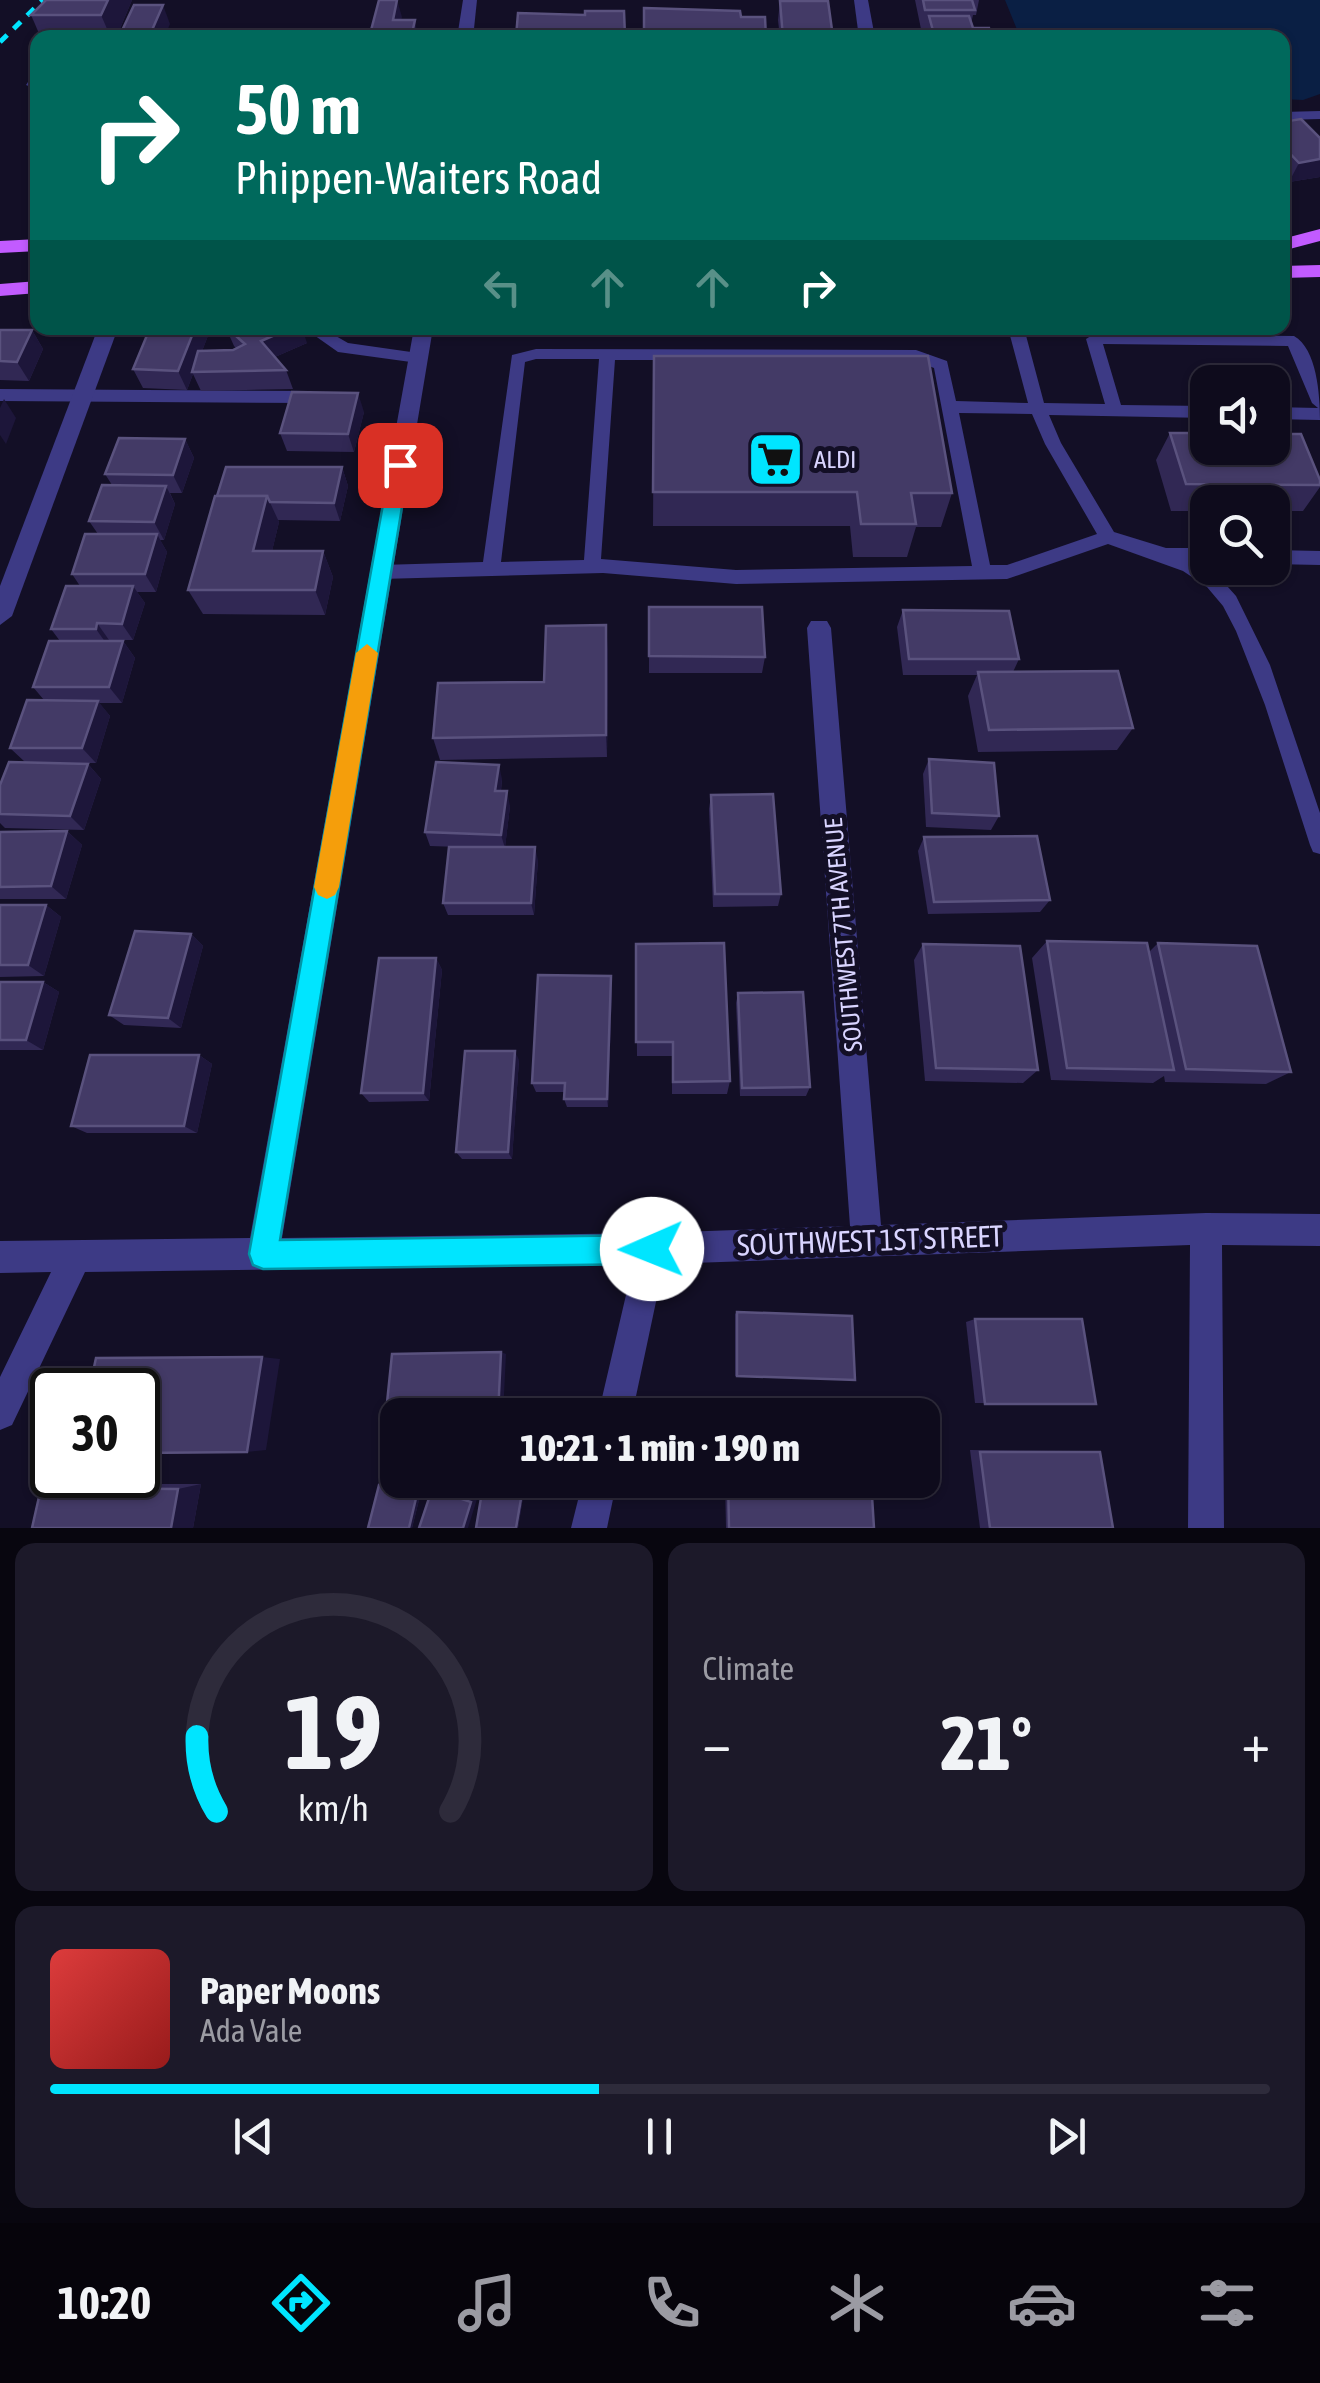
<!DOCTYPE html>
<html lang="en">
<head>
<meta charset="utf-8">
<style>
  :root { --surface:#0e0b1c; --page:#1c1929; --text:#f1f3f6; --muted:#9b9ba3; --line:#2e2b3b; --accent:#00e5ff }
  body { margin:0; font-family:"Asap Condensed",sans-serif; background:var(--page); color:var(--text); height:100vh; display:flex; flex-direction:column; font-size:38px; white-space:nowrap }
  * { box-sizing:border-box; margin:0 }
  p { font-size:32px; color:var(--muted) }
  .icon { flex:none; width:55px; height:55px; fill:none; stroke:currentColor; stroke-width:2; stroke-linecap:round; stroke-linejoin:round }
  .map { position:relative; height:1528px; overflow:hidden }
  .sheet { display:flex; flex-direction:column; gap:15px; padding:15px; background:#08060f; flex:1 }
  .sheet>* { flex:none }
  .banner { position:absolute; left:30px; top:30px; width:1260px; height:305px; border-radius:20px; box-shadow:0 2px 8px #0004,0 0 0 2px var(--line); background:#00695c; color:#fff; overflow:hidden }
  .tools { position:absolute; left:1190px; top:365px; display:grid; gap:20px }
  .tools a { display:grid; place-items:center; width:100px; height:100px; border-radius:20px; background:var(--surface); box-shadow:0 2px 8px #0004,0 0 0 2px var(--line); font-size:50px }
  .speed { position:absolute; left:30px; top:1368px; display:flex; gap:20px; font-size:50px; font-weight:700; text-align:center }
  .speed>* { display:grid; place-content:center; width:130px; height:130px; border-radius:50%; background:var(--surface); box-shadow:0 2px 8px #0004,0 0 0 2px var(--line); line-height:1 }
  .speed .limit { border:5px solid #111; border-radius:15px; background:#fff; color:#111 }
  .pin { position:absolute; display:grid; place-items:center; width:85px; height:85px; color:#fff; margin:-42px; border-radius:20px; box-shadow:0 5px 15px #0006 }
  .me { position:absolute; width:110px; margin:-55px; rotate:269deg; stroke-linejoin:round; filter:drop-shadow(0 0 8px #0008) }
  .turn { display:flex; align-items:center; gap:35px; height:210px; padding:0 40px; font-size:45px }
  .turn .icon { width:130px; height:130px; stroke-width:2.5 }
  .turn b { display:block; font-size:70px; line-height:85px }
  .lanes { display:flex; align-items:center; height:95px; padding:0 40px; background:#0003; justify-content:center; gap:50px; direction:ltr }
  .lanes .off { opacity:.35 }
  .big { font-size:75px; font-weight:800; line-height:1.1 }
  .sheet .widget { flex:1; display:flex; flex-direction:column; justify-content:center; gap:15px; min-width:0; padding:0 35px; border-radius:20px; background:var(--page) }
  .sheet .dial { align-items:center; gap:0 }
  .dial svg { height:260px; overflow:visible; fill:none; stroke:var(--line); stroke-width:7; stroke-linecap:round; text-anchor:middle }
  .dial text { fill:var(--text); stroke:none }
  .song { display:flex; align-items:center; gap:30px }
  .cover { width:120px; height:120px; border-radius:15px; background:linear-gradient(135deg,hsl(0 70% 55%),hsl(0 70% 35%)) }
  .played { height:10px; border-radius:5px; background:linear-gradient(90deg,var(--accent) 45%,var(--line) 45%) }
  .keys { display:flex; justify-content:space-around; direction:ltr }
  .heat { display:flex; justify-content:space-between; align-items:center; font-size:55px; direction:ltr }
  .sheet .tiles { flex:1; display:grid; gap:15px; grid-template-columns:1fr 1fr }
  .widget:last-child { grid-column:span 2 }
  .trip { position:absolute; left:380px; top:1398px; width:560px; height:100px; border-radius:20px; background:var(--surface); box-shadow:0 2px 8px #0004,0 0 0 2px var(--line); font-weight:800; line-height:100px; text-align:center }
  .menu { display:flex; height:160px; justify-content:space-around; align-items:center; background:#06040b; color:var(--muted) }
  .menu .icon { width:70px; height:70px }
  .menu .current { color:var(--accent) }
  .menu b { font-size:45px; color:var(--text) }
  .map>svg:first-child { display:block }
  .water { fill:#0a1f44 }
  .lines { fill:none; stroke-linecap:round; stroke-linejoin:round }
  .service { fill:#3d3a85; fill-rule:evenodd }
  .minor { fill:#3d3a85; fill-rule:evenodd }
  .tertiary { fill:#3d3a85; fill-rule:evenodd }
  .primary { fill:#c25bff; fill-rule:evenodd }
  .rail { stroke:#00e5ff; stroke-width:5; stroke-dasharray:10 9; stroke-linecap:butt }
  .wall { fill:#312854 }
  .shaded-wall { fill:#1d163a }
  .building { fill:#433a66; stroke:#5a527e; stroke-width:2.5 }
  .route { fill:#00e5ff; stroke:#0095a6; stroke-width:2.5 }
  .slow { fill:#f59e0b }
  .labels { text-anchor:middle; stroke-width:10; stroke-linejoin:round; paint-order:stroke }
  .poi-label { font-size:25px; fill:#d9d4ff; stroke:#130f26; text-anchor:start }
  .street-label { font-size:25px; fill:#d9d4ff; stroke:#130f26 }
  .near-street-label { font-size:30px; fill:#d9d4ff; stroke:#130f26 }
</style>
</head>
<body>
<div class="map">
<svg width="1320" height="1528" viewBox="0 0 1320 1528">
  <rect width="100%" height="100%" fill="#130f26"/>
  <!-- water -->
  <polygon class="water" points="1005,0 1320,0 1320,94 1303,100 1283,99 1282,38 1020,37"/>
  <g class="lines">
    <!-- service -->
    <g class="service">
      <polygon points="1320,111 1320,119 1282,120 1282,112"/>
      <polygon points="304,328 322,328 348,343 418,353 426,358 418,363 338,352"/>
      <path d="M1008,328H1024L1044,403L1105,404L1086,339L1094,334L1294,336C1317,349 1320,395 1320,420L1272,419V407L1318,408L1312,403L1288,346L1103,344L1121,405L1208,406V418L1049,415L1061,443L1114,532L1166,548H1208V562H1196L1219,577L1236,596L1270,665L1320,813V854L1313,852L1310,845L1265,705L1236,631L1223,606L1207,587L1183,571L1108,544L1007,579L736,584L603,573L381,579L372,572L381,565L483,562L512,355L536,349L916,350L947,361L956,401L1028,403ZM536,359H599L584,560L501,562L525,362ZM615,360H914L934,368L972,566L736,570L601,559ZM959,413L1032,414L1045,444L1097,534L1007,565H990Z"/>
      <polygon points="0,389 311,391 319,397 311,403 0,401"/>
      <polygon points="1272,550 1320,551 1320,565 1272,564"/>
    </g>
    <!-- minor -->
    <g class="minor">
      <polygon points="854,0 868,0 875,38 859,38"/>
      <polygon points="38,80 38,90 26,85 28,82"/>
      <polygon points="98,328 118,328 12,616 0,625 0,586"/>
      <polygon points="414,328 433,328 282,1238 652,1233 850,1226 807,628 811,621 827,621 831,628 881,1225 1206,1213 1320,1214 1320,1246 1222,1245 1224,1528 1188,1528 1190,1245 664,1264 632,1415 598,1415 633,1265 85,1272 12,1425 0,1430 0,1377 51,1272 0,1273 0,1241 250,1238"/>
      <polygon points="583,1480 617,1480 607,1528 571,1528"/>
    </g>
    <!-- tertiary -->
    <polygon class="tertiary" points="463,0 477,0 473,38 457,38"/>
    <!-- primary -->
    <g class="primary">
      <polygon points="1320,229 1320,241 1282,251 1282,239"/>
      <polygon points="38,239 38,251 0,253 0,241"/>
      <polygon points="1320,265 1320,277 1282,278 1282,266"/>
      <polygon points="38,281 38,293 0,296 0,284"/>
    </g>
    <!-- rail -->
    <polyline class="rail" points="0,42 43,0"/>
  </g>
  <!-- wall -->
  <g class="wall">
    <polygon points="46,0 132,0 116,38 41,38 31,15"/>
    <polygon points="915,0 979,0 976,15 973,15 971,24 973,28 992,38 926,38 927,29 921,29"/>
    <polygon points="780,1 833,38 780,38 778,20"/>
    <polygon points="1282,122 1320,138 1320,177 1289,182 1282,176"/>
    <polygon points="150,328 211,328 202,351 233,350 236,348 234,346 226,328 307,343 275,357 286,370 293,389 201,391 193,374 187,390 143,388 133,369"/>
    <polygon points="0,330 32,330 43,349 29,381 0,380"/>
    <polygon points="654,356 952,493 941,527 916,527 907,557 853,557 850,526 653,526"/>
    <polygon points="364,412 354,452 287,451 280,433"/>
    <polygon points="1170,433 1320,480 1320,487 1303,511 1272,511 1272,502 1208,502 1208,511 1171,511 1156,460"/>
    <polygon points="185,439 194,458 182,493 170,493 175,504 164,540 160,540 167,552 156,592 137,592 145,603 133,640 109,640 123,641 135,658 122,703 99,703 110,716 96,763 38,763 88,764 101,779 84,830 5,828 0,823 0,785 25,762 10,748 44,700 33,687 60,641 51,629 80,586 72,574 98,534 89,521 112,485 105,474"/>
    <polygon points="342,467 348,486 340,521 278,520 279,522 272,551 323,551 333,577 325,615 203,614 188,590 217,496"/>
    <polygon points="649,607 765,657 762,673 649,673"/>
    <polygon points="903,610 1019,659 1013,672 1133,728 1117,750 978,752 968,696 977,675 903,675 897,627"/>
    <polygon points="608,649 607,757 440,760 433,738"/>
    <polygon points="929,759 999,816 991,830 926,827 923,774"/>
    <polygon points="502,779 501,791 510,806 505,847 538,860 534,915 448,915 443,903 459,847 430,846 425,832"/>
    <polygon points="711,795 781,894 778,906 713,907 709,809"/>
    <polygon points="67,831 82,845 66,899 0,899 0,832"/>
    <polygon points="924,837 1050,900 1040,912 928,914 918,851"/>
    <polygon points="0,905 46,905 61,917 44,976 0,977"/>
    <polygon points="191,934 203,946 181,1028 124,1025 109,1015"/>
    <polygon points="1047,941 1149,952 1158,943 1291,1072 1266,1084 1165,1082 1164,1076 1153,1083 1051,1080 1032,958"/>
    <polygon points="636,944 730,1081 727,1094 672,1094 672,1056 637,1056"/>
    <polygon points="923,944 1038,1070 1023,1083 925,1081 914,960"/>
    <polygon points="436,958 442,970 429,1101 369,1102 361,1093"/>
    <polygon points="611,976 612,987 608,1107 567,1107 564,1099 564,1092 536,1092 532,1083"/>
    <polygon points="0,982 43,982 59,992 43,1050 0,1050"/>
    <polygon points="738,993 810,1087 806,1096 740,1096 736,1003"/>
    <polygon points="199,1055 212,1064 197,1133 87,1133 71,1126"/>
    <polygon points="519,1060 512,1159 462,1159 456,1152"/>
    <polygon points="737,1312 849,1380 735,1376 735,1314"/>
    <polygon points="975,1319 1096,1404 975,1403 966,1322"/>
    <polygon points="970,1450 1086,1451 1100,1452 1113,1528 980,1528"/>
    <polygon points="725,1480 871,1480 874,1528 726,1528"/>
    <polygon points="70,1484 201,1484 193,1528 32,1528 41,1488"/>
    <polygon points="384,1484 421,1492 412,1528 368,1528 379,1485"/>
    <polygon points="486,1485 524,1491 518,1528 483,1486"/>
  </g>
  <!-- shaded-wall -->
  <g class="shaded-wall">
    <polygon points="108,0 132,0 116,38 111,38 101,15"/>
    <polygon points="397,0 402,17 397,38 393,20"/>
    <polygon points="163,5 170,24 164,38 149,38"/>
    <polygon points="415,20 418,38 411,38"/>
    <polygon points="1320,159 1320,177 1289,182 1299,163"/>
    <polygon points="195,328 211,328 194,372 192,372 193,374 187,390 178,371"/>
    <polygon points="291,328 302,328 307,343 268,360 261,341"/>
    <polygon points="32,330 43,349 29,381 17,362"/>
    <polygon points="358,393 364,412 354,452 348,434"/>
    <polygon points="4,399 16,418 6,444 0,435 0,408"/>
    <polygon points="185,439 194,458 182,493 173,475"/>
    <polygon points="342,467 348,486 340,521 334,503"/>
    <polygon points="166,486 175,504 164,540 154,522"/>
    <polygon points="267,496 279,522 266,576 253,551"/>
    <polygon points="157,534 167,552 156,592 145,574"/>
    <polygon points="323,551 333,577 325,615 315,590"/>
    <polygon points="133,586 145,603 133,640 122,624"/>
    <polygon points="97,623 109,640 108,646 96,629"/>
    <polygon points="606,625 608,649 607,757 606,735"/>
    <polygon points="123,641 135,658 122,703 109,687"/>
    <polygon points="98,701 110,716 96,763 82,748"/>
    <polygon points="88,764 101,779 84,830 70,816"/>
    <polygon points="499,765 502,779 499,805 495,791"/>
    <polygon points="507,791 510,806 505,848 501,835"/>
    <polygon points="67,831 82,845 66,899 51,886"/>
    <polygon points="535,847 538,860 534,915 531,903"/>
    <polygon points="46,905 61,917 44,976 28,965"/>
    <polygon points="191,934 203,946 181,1028 168,1018"/>
    <polygon points="436,958 442,970 429,1101 423,1093"/>
    <polygon points="611,976 612,987 608,1107 607,1099"/>
    <polygon points="43,982 59,992 43,1050 26,1040"/>
    <polygon points="515,1051 519,1060 512,1159 508,1152"/>
    <polygon points="199,1055 212,1064 197,1133 184,1126"/>
    <polygon points="501,1352 506,1354 503,1415 498,1415"/>
    <polygon points="262,1357 280,1359 266,1450 247,1452"/>
    <polygon points="201,1484 193,1528 171,1528 178,1489"/>
    <polygon points="440,1486 477,1499 468,1528 463,1528 432,1489"/>
    <polygon points="524,1491 518,1528 516,1528 522,1493"/>
    <polygon points="421,1492 412,1528 409,1528 417,1494"/>
  </g>
  <!-- building -->
  <g class="building">
    <polygon points="46,0 108,0 101,15 31,15"/>
    <polygon points="379,0 397,0 393,20 415,20 411,38 369,38"/>
    <polygon points="923,0 972,0 975,10 925,10"/>
    <polygon points="780,1 828,1 833,37 783,38"/>
    <polygon points="134,5 163,5 149,37 119,37"/>
    <polygon points="644,8 740,11 741,17 765,17 766,38 644,38"/>
    <polygon points="585,11 624,11 625,36 516,37 518,13 585,15"/>
    <polygon points="929,16 969,16 973,28 989,28 992,38 935,38"/>
    <polygon points="1301,119 1320,138 1320,159 1299,163 1282,145 1282,122"/>
    <polygon points="150,328 195,328 178,371 133,369"/>
    <polygon points="227,328 291,328 261,341 286,370 192,372 198,351 233,350 245,344"/>
    <polygon points="0,330 32,330 17,362 0,361"/>
    <polygon points="654,356 928,356 952,493 911,493 916,524 861,524 857,492 653,492"/>
    <polygon points="292,392 358,393 348,434 280,433"/>
    <polygon points="1170,433 1208,433 1208,448 1272,448 1272,434 1301,434 1320,480 1320,485 1186,484"/>
    <polygon points="119,438 185,439 173,475 105,474"/>
    <polygon points="226,467 342,467 334,503 270,502 267,496 217,496"/>
    <polygon points="102,485 166,486 154,522 89,521"/>
    <polygon points="215,496 267,496 253,551 323,551 315,590 188,590"/>
    <polygon points="85,534 157,534 145,574 72,574"/>
    <polygon points="66,586 133,586 122,624 97,623 96,629 51,629"/>
    <polygon points="649,607 762,607 765,657 649,656"/>
    <polygon points="903,610 1009,611 1019,659 909,659"/>
    <polygon points="606,625 606,735 433,738 438,683 544,682 546,626"/>
    <polygon points="49,641 123,641 109,687 33,687"/>
    <polygon points="1118,671 1133,728 989,730 978,672"/>
    <polygon points="27,700 98,701 82,748 10,748"/>
    <polygon points="929,759 994,763 999,816 932,813"/>
    <polygon points="9,762 88,764 70,816 0,814 0,785"/>
    <polygon points="436,762 499,765 495,791 507,791 501,835 425,832"/>
    <polygon points="773,794 781,894 715,894 711,795"/>
    <polygon points="67,831 51,886 0,887 0,832"/>
    <polygon points="1037,836 1050,900 934,902 924,837"/>
    <polygon points="449,847 535,847 531,903 443,903"/>
    <polygon points="0,905 46,905 28,965 0,965"/>
    <polygon points="135,931 191,934 168,1018 109,1015"/>
    <polygon points="1047,941 1147,943 1174,1070 1067,1068"/>
    <polygon points="724,943 730,1081 673,1082 673,1042 636,1042 636,944"/>
    <polygon points="1158,943 1257,946 1291,1072 1186,1069"/>
    <polygon points="923,944 1020,946 1038,1070 936,1068"/>
    <polygon points="379,958 436,958 423,1093 361,1093"/>
    <polygon points="538,975 611,976 607,1099 564,1099 565,1083 532,1083"/>
    <polygon points="0,982 43,982 26,1040 0,1040"/>
    <polygon points="803,992 810,1087 742,1088 738,993"/>
    <polygon points="465,1051 515,1051 508,1152 456,1152"/>
    <polygon points="90,1055 199,1055 184,1126 71,1126"/>
    <polygon points="737,1312 852,1316 855,1380 737,1376"/>
    <polygon points="975,1319 1082,1319 1096,1404 985,1404"/>
    <polygon points="501,1352 498,1415 398,1415 398,1442 383,1442 392,1354"/>
    <polygon points="262,1357 247,1452 138,1453 138,1390 89,1390 96,1358"/>
    <polygon points="980,1452 1100,1452 1113,1528 990,1528"/>
    <polygon points="728,1480 871,1480 874,1528 729,1528"/>
    <polygon points="379,1485 417,1494 409,1528 368,1528"/>
    <polygon points="483,1486 522,1493 516,1528 476,1528"/>
    <polygon points="41,1488 178,1489 171,1528 32,1528"/>
    <polygon points="432,1489 471,1502 463,1528 419,1528"/>
  </g>
  <!-- route -->
  <polygon class="route" points="400,458 409,465 280,1240 652,1235 663,1239 667,1249 663,1259 652,1264 263,1269 253,1265 249,1254 390,465"/>
  <!-- slow -->
  <polygon class="slow" points="367,644 378,653 339,887 335,895 327,899 318,895 314,887 356,653"/>
  <!-- icons -->
  <defs>
    <symbol id="supermarket-square" viewBox="-11 -11 22 22"><rect x="-9" y="-9" width="18" height="18" rx="4" fill="#00e5ff" stroke="#130f26"/><path d="M-6-5.5h2.5l.6 2H6L4.5 2H-2.5L-4.4-4H-6ZM-1.5 3.2a1.3 1.3 0 1 0 .1 0ZM3 3.2a1.3 1.3 0 1 0 .1 0Z" fill="#111"/></symbol>
  </defs>
  <g fill-rule="evenodd">
    <use href="#supermarket-square" x="744" y="428" width="63" height="63"/>
  </g>
  <g class="labels">
    <!-- poi labels -->
    <g class="poi-label">
      <text x="814" y="468">ALDI</text>
    </g>
    <!-- street labels -->
    <g class="street-label">
      <text transform="translate(843 935) rotate(-95)" y="9">SOUTHWEST 7TH AVENUE</text>
    </g>
    <!-- near-street labels -->
    <g class="near-street-label">
      <text transform="translate(870 1241) rotate(-2)" y="10">SOUTHWEST 1ST STREET</text>
    </g>
  </g>
</svg>
<div class="tools">
<a><svg class="icon" aria-label="sound" viewBox="0 0 24 24"><path d="M4 9h4l5-4v14l-5-4H4zM17 9q2 3 0 6"/></svg></a>
<a><svg class="icon" aria-label="search" viewBox="0 0 24 24"><circle cx="10" cy="10" r="6"/><path d="M15 15l6 6"/></svg></a>
</div>
<div class="speed"><div class="limit">30</div></div>
<div class="pin" style="left:400px;top:465px;background:#d93025"><svg class="icon" aria-label="arrive" viewBox="0 0 24 24"><path d="M6 21V4h12l-3 4 3 4H6"/></svg></div>
<svg class="me" style="left:652px;top:1249px" viewBox="-20 -20 40 40"><circle r="19" fill="#fff"/><path d="M0-13L10 11 0 6-10 11z" fill="#00e5ff"/></svg>
<div class="trip">10:21 · 1 min · 190 m</div>
<div class="banner">
<div class="turn"><svg class="icon" aria-label="right" viewBox="0 0 24 24"><path d="M7 20v-9h11M14 6l5 5-5 5"/></svg><div><b>50 m</b>Phippen-Waiters Road</div></div>
<div class="lanes"><svg class="icon off" aria-label="left" viewBox="0 0 24 24"><path d="M17 20v-9H6M10 6l-5 5 5 5"/></svg><svg class="icon off" aria-label="ahead" viewBox="0 0 24 24"><path d="M12 20V5M6 11l6-6 6 6"/></svg><svg class="icon off" aria-label="ahead" viewBox="0 0 24 24"><path d="M12 20V5M6 11l6-6 6 6"/></svg><svg class="icon" aria-label="right" viewBox="0 0 24 24"><path d="M7 20v-9h11M14 6l5 5-5 5"/></svg></div>
</div>
</div>
<section class="sheet">
<div class="tiles">
<div class="widget dial"><svg viewBox="0 0 100 80">
<path d="M14 69A42 42 0 1 1 86 69"/>
<path d="M14 69A42 42 0 0 1 8 46" stroke="#00e5ff"/>
<text x="50" y="56" font-size="32" font-weight="700">19</text>
<text x="50" y="72" font-size="11">km/h</text>
</svg></div>
<div class="widget"><p>Climate</p>
<div class="heat"><a>−</a><b class="big">21°</b><a>+</a></div>
</div>
<div class="widget">
<div class="song"><i class="cover"></i><div><b>Paper Moons</b><p>Ada Vale</p></div></div>
<div class="played"></div>
<div class="keys"><svg class="icon" aria-label="previous" viewBox="0 0 24 24"><path d="M18 5L8 12l10 7zM5 5v14"/></svg><svg class="icon" aria-label="pause" viewBox="0 0 24 24"><path d="M8 5v14M16 5v14"/></svg><svg class="icon" aria-label="next" viewBox="0 0 24 24"><path d="M6 5l10 7-10 7zM19 5v14"/></svg></div>
</div>
</div>
</section>
<nav class="menu">
<b>10:20</b>
<svg class="icon current" aria-label="directions" viewBox="0 0 24 24"><path d="M12 3l9 9-9 9-9-9zM9 14v-3h6M13 9l2 2-2 2"/></svg>
<svg class="icon" aria-label="music" viewBox="0 0 24 24"><path d="M9 18V5l10-2v13"/><circle cx="6" cy="18" r="3"/><circle cx="16" cy="16" r="3"/></svg>
<svg class="icon" aria-label="phone" viewBox="0 0 24 24"><path d="M5 4h4l2 5-3 2q2 4 5 5l2-3 5 2v4C11 20 4 13 5 4z"/></svg>
<svg class="icon" aria-label="climate" viewBox="0 0 24 24"><path d="M12 3v18M4 7l16 10M4 17L20 7"/></svg>
<svg class="icon" aria-label="car" viewBox="0 0 24 24"><path d="M5 17H2v-5l4-1 3-4h7l3 4 3 1v5h-3M9 17h6M6 11h13"/><circle cx="7" cy="17" r="2"/><circle cx="17" cy="17" r="2"/></svg>
<svg class="icon" aria-label="filters" viewBox="0 0 24 24"><path d="M4 7h16M4 17h16"/><circle cx="9" cy="7" r="2"/><circle cx="15" cy="17" r="2"/></svg>
</nav>
</body>
</html>
